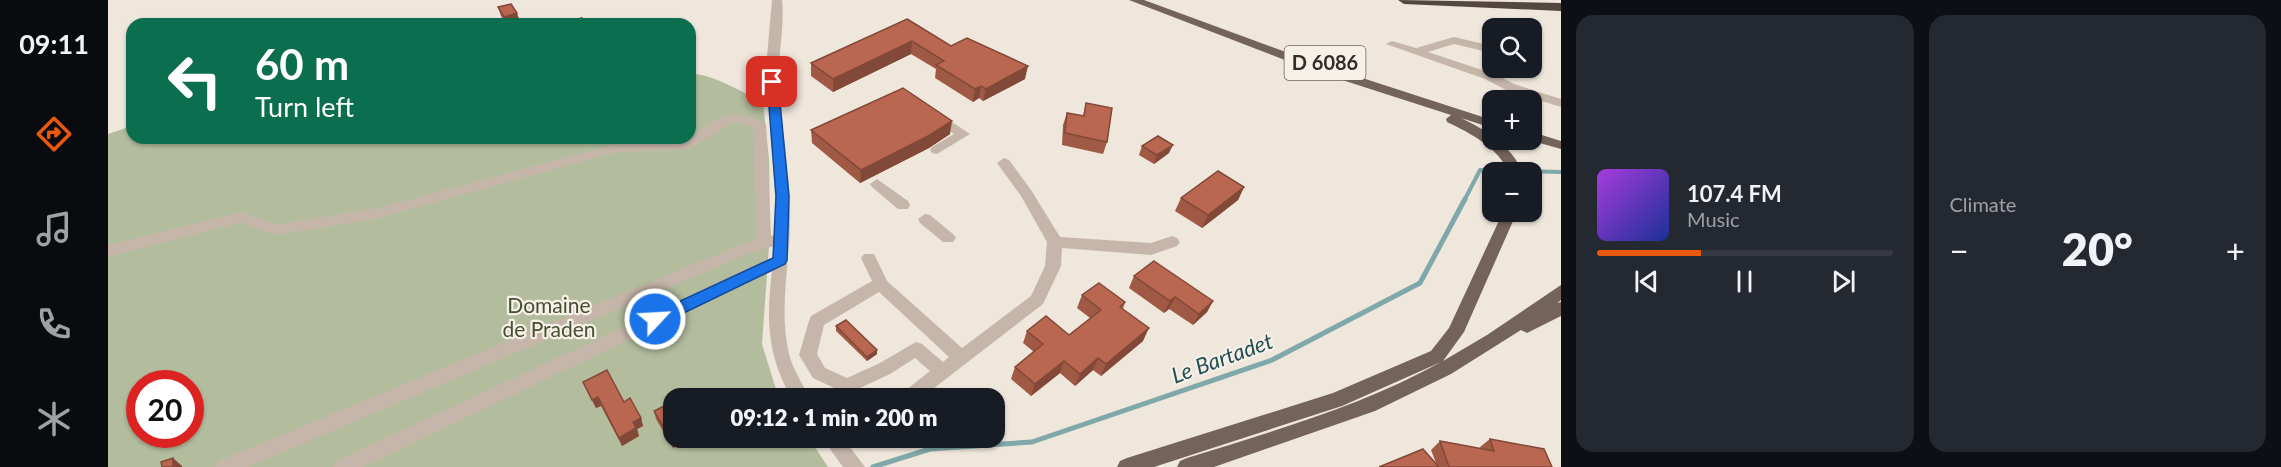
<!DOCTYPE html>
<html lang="en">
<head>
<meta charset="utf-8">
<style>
  :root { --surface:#171b24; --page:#242831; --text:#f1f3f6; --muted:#9ea1a6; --line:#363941; --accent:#ea580c }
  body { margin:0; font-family:Lato,sans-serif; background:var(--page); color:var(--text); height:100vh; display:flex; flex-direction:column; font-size:22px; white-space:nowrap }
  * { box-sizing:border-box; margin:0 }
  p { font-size:20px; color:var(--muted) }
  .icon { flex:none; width:33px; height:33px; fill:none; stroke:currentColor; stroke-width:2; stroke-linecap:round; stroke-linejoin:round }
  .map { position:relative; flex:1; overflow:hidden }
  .sheet { display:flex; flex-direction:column; gap:15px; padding:15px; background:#0d0f14; width:720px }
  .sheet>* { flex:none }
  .hud { position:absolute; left:18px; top:18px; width:570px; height:126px; border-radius:18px; box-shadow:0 2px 4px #0004; background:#0b6e4f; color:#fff; overflow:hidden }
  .tools { position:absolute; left:1374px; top:18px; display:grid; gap:12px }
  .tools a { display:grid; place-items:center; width:60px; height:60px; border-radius:12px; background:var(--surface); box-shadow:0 2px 4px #0004; font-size:30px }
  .speed { position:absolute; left:18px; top:370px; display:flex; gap:12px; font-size:30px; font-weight:700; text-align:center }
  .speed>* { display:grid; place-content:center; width:78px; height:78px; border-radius:50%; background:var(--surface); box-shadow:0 2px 4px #0004; line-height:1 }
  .speed .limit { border:9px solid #d22; background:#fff; color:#111 }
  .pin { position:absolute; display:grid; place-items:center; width:51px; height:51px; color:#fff; margin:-26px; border-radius:12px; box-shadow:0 3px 9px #0006 }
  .me { position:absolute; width:66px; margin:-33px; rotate:65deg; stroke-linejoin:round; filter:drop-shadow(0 0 4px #0008) }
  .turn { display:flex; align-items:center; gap:21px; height:126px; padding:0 30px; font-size:27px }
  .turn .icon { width:78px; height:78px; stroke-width:2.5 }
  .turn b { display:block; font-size:42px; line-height:51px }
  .big { font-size:45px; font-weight:800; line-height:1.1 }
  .sheet .widget { flex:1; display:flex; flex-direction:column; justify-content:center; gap:9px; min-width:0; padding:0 21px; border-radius:18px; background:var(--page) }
  .song { display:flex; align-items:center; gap:18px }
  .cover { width:72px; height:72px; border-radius:9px; background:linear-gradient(135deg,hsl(280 70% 55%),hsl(230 70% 35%)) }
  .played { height:6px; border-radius:3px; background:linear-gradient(90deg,var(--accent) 35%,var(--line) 35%) }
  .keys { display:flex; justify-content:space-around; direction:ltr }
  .heat { display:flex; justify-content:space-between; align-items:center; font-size:33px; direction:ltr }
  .sheet .tiles { flex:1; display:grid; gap:15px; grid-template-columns:repeat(2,1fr) }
  .trip { position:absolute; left:555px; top:388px; width:342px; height:60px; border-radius:18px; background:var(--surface); box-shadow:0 2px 4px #0004; font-weight:800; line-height:60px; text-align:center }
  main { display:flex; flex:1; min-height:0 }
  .dock { display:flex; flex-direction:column; width:108px; justify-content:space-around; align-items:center; background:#090b0e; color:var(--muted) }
  .dock .icon { width:42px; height:42px }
  .dock .on { color:var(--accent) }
  .dock b { font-size:27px; color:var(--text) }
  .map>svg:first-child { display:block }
  .green { fill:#b3bd9e; fill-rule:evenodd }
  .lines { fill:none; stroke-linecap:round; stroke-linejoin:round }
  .stream-far1 { stroke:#7ea8a9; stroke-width:4 }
  .stream { stroke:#7ea8a9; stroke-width:5 }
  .minor { fill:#c6b6a9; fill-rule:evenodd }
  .major { fill:#74635b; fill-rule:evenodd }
  .highway { fill:#544640; fill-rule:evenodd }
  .wall { fill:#9f5945 }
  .shaded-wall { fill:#824838 }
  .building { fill:#b96750; stroke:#824838; stroke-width:1.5 }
  .route { fill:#1a73e8; stroke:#114b97; stroke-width:1.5 }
  .labels { text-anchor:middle; stroke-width:4.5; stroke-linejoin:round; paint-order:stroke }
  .shield { fill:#f7f0e8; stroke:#6e6762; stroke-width:1.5 }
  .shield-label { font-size:20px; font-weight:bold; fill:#342c28 }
  .park-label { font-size:21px; fill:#44502f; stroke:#f7f0e8 }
  .water-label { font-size:22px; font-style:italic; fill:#224f51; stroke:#f7f0e8 }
</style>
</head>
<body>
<main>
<nav class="dock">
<b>09:11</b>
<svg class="icon on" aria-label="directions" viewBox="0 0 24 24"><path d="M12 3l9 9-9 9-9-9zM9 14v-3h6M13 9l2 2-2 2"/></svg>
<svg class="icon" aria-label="music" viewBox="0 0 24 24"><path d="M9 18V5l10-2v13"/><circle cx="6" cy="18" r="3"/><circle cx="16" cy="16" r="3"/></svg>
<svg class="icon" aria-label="phone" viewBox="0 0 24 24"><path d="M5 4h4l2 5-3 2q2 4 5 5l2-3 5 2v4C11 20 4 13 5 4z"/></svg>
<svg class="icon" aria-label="climate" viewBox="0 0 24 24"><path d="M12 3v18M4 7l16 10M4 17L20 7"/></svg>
</nav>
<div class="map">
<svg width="1453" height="467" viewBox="0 0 1453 467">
  <rect width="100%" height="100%" fill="#efe6dc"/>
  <!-- green -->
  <path class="green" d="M582,73C609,76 631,91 655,102L661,159L662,233L654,344L671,399H566V438H701L720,467H0V134L24,126V138H582ZM32,384H82V435H32Z"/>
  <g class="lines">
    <!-- stream-far1 -->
    <g class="stream-far1">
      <polyline points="1416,171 1453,172"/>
      <polyline points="1356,201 1372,170 1400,171"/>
    </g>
    <!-- stream -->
    <polyline class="stream" points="765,467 822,449 924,442 1164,360 1312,283 1357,199"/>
    <!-- minor -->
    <g class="minor">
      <path d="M664,0H674C677,29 669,57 671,86C673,129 682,171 682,213C683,259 670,308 681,354C685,370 695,384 702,399H684C659,355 658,320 664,271L255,467H225L228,461L665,257L666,246L639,254L140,467H108L111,461L629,246L648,240L645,126L625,122L584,147L573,150L509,152L270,218L167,235L133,222L0,257V245L134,212L168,225L270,208L508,144L568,143L582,138L611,117L625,114L641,116L658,124L663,236L667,235V195L658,68Z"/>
      <polygon points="1346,37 1384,46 1384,53 1346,44 1320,52 1380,72 1384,67 1396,68 1391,76 1406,84 1453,99 1453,107 1398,90 1377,79 1278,44 1284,41 1308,48"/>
      <polygon points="826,110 862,134 829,154 824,153 822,150 824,147 846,134 821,117 820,114"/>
      <path d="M896,158L901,160L923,190L952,237L1043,243L1064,236L1069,238L1072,242L1069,246L1043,255L954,248L953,266L935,304L812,399H790L793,394L822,371L807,358L782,374L739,394L705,378L691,355L701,321L703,316L764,281L753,258L756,254H766L779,281L854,348L923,296L937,266L939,242L913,196L889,163ZM771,292L841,357L835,362L814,344L808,342L770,364L739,378L717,368L709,354L716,325Z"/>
      <polygon points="769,179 800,201 802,205 800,209 790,209 764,187 762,184"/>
      <polygon points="817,214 822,215 845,234 848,238 845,242 835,242 812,223 810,219"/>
      <polygon points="714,438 735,438 757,467 735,467"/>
    </g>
    <!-- major -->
    <g class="major">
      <path d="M1021,0H1036L1208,63L1384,120V128L1353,118C1380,131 1402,145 1415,172H1401C1389,147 1364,134 1339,122L1338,119L1343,115L1200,69Z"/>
      <polygon points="1424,132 1453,141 1453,149 1421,140 1424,140"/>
      <path d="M1395,212H1409L1356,332L1335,361L1379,335L1453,285V300L1449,303L1453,302V316L1419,333L1413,330L1343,374L1267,411L1106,467H1069L1072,461L1079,458C1165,431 1254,406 1333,362L1234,406L1046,467H1009L1012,461L1019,458L1225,393L1323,351L1341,328Z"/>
    </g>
    <!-- highway -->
    <polygon class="highway" points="1290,0 1453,3 1453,11 1296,4"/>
  </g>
  <!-- wall -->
  <g class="wall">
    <polygon points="390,7 412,22 405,24 398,24 393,16"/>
    <polygon points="799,19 843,46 917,79 875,101 871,98 865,102 827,78 828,69 803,54 725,92 703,76 703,63"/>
    <polygon points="978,103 999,142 995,154 954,145 955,125 959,113 975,116"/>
    <polygon points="703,130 842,134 821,148 752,183 704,143"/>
    <polygon points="1034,146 1061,153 1046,164 1031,155"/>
    <polygon points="1136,187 1130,200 1094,228 1067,211 1073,198"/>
    <polygon points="1026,276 1105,301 1099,312 1085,325 1061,309 1056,313 1021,288"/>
    <polygon points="974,295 1017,302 1015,309 1035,341 993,376 985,370 967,386 952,373 923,396 903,379 907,367 926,352 915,343 919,331 961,335 982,318 969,308"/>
    <polygon points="728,326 769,350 769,354 759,361 728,331"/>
    <polygon points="475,382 516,402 533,418 535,426 529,429 531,436 514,446 493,406 488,408"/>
    <polygon points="566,401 565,448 548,419 546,411"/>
    <polygon points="1382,439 1444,467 1271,467 1328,463 1323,450 1332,441 1373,449 1372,447"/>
  </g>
  <!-- shaded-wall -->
  <g class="shaded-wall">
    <polygon points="409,13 412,22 405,24 399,24 396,17"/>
    <polygon points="804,41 803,54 725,92 725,79"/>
    <polygon points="920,66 917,79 875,101 878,89"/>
    <polygon points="873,86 871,98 865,102 867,89"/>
    <polygon points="844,121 842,134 821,148 752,183 753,170"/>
    <polygon points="485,138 496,138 486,142"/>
    <polygon points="1065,145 1061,153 1046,164 1049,155"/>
    <polygon points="1136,187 1130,200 1094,228 1100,215"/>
    <polygon points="1067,297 1061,309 1056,313 1062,301"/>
    <polygon points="1105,301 1099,312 1085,325 1091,314"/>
    <polygon points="1041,328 1035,341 993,376 998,364"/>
    <polygon points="769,350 769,354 759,361 759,357"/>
    <polygon points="990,358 985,370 967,386 972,374"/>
    <polygon points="956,361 952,373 923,396 927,384"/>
    <polygon points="490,397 493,406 488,408 484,400"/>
    <polygon points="533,418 535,426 529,429 531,436 514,446 511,438 525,422"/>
    <polygon points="567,438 584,438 565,448 563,440"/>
    <polygon points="65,458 74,466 74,467 65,467"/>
  </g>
  <!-- building -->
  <g class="building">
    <polygon points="403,4 409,13 396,17 390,7"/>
    <polygon points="474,18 476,24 455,24 454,23"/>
    <polygon points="799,19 843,46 859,38 920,66 878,89 873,86 867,89 828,65 836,61 804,41 725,79 703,63"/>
    <polygon points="795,88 844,121 822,135 753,170 703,130"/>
    <polygon points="978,103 1004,108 999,142 957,133 959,113 976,116"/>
    <polygon points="1050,136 1065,145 1049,155 1034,146"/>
    <polygon points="1110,171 1136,187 1100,215 1073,198"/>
    <polygon points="1046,261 1105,301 1091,314 1067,297 1062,301 1026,276"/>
    <polygon points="991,283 1017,302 1012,307 1041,328 998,364 990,358 972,374 956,361 927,384 907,367 935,344 919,331 938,316 961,335 993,310 974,295"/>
    <polygon points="738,320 769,350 759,357 728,326"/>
    <polygon points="499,370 516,402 522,398 533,418 525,422 528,428 511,438 490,397 484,400 475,382"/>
    <polygon points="566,401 566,438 567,438 563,440 546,411"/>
    <polygon points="1382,439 1436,449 1444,467 1341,467 1332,441 1386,451"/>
    <polygon points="1315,449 1331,467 1271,467"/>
    <polygon points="65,458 65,467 54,467 53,462"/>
  </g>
  <!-- route -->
  <polygon class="route" points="664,79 670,82 681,196 679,260 677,264 553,324 542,324 540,319 542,315 665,258 668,196 659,82"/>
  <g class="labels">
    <!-- shield labels -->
    <rect class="shield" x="1176.5" y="46" width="81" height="34" rx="4.5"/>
    <g class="shield-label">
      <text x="1217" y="70">D 6086</text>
    </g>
    <!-- park labels -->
    <g class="park-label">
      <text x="441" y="313">Domaine<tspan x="441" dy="24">de Praden</tspan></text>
    </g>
    <!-- water labels -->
    <g class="water-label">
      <text transform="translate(1114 358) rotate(-20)" y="8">Le Bartadet</text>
    </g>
  </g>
</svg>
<div class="tools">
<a><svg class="icon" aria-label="search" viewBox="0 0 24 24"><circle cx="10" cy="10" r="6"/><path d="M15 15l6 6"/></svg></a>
<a>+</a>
<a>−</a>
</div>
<div class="speed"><div class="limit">20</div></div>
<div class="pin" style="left:664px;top:82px;background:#d93025"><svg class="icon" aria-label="arrive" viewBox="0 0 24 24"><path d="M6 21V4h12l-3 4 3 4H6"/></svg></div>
<svg class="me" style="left:547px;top:319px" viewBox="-20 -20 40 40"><circle r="17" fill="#1a73e8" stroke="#fff" stroke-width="3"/><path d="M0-11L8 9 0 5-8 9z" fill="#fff"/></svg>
<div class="trip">09:12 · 1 min · 200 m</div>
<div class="hud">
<div class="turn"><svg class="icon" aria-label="left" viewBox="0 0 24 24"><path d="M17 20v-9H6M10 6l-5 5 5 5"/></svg><div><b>60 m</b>Turn left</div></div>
</div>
</div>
<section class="sheet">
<div class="tiles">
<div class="widget">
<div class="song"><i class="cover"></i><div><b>107.4 FM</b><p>Music</p></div></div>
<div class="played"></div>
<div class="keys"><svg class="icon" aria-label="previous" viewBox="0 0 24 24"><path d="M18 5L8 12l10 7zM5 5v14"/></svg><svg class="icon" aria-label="pause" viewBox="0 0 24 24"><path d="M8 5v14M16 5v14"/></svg><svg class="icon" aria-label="next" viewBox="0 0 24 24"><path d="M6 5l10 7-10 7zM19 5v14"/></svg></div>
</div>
<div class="widget"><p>Climate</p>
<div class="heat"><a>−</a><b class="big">20°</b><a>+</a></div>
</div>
</div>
</section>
</main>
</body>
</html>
